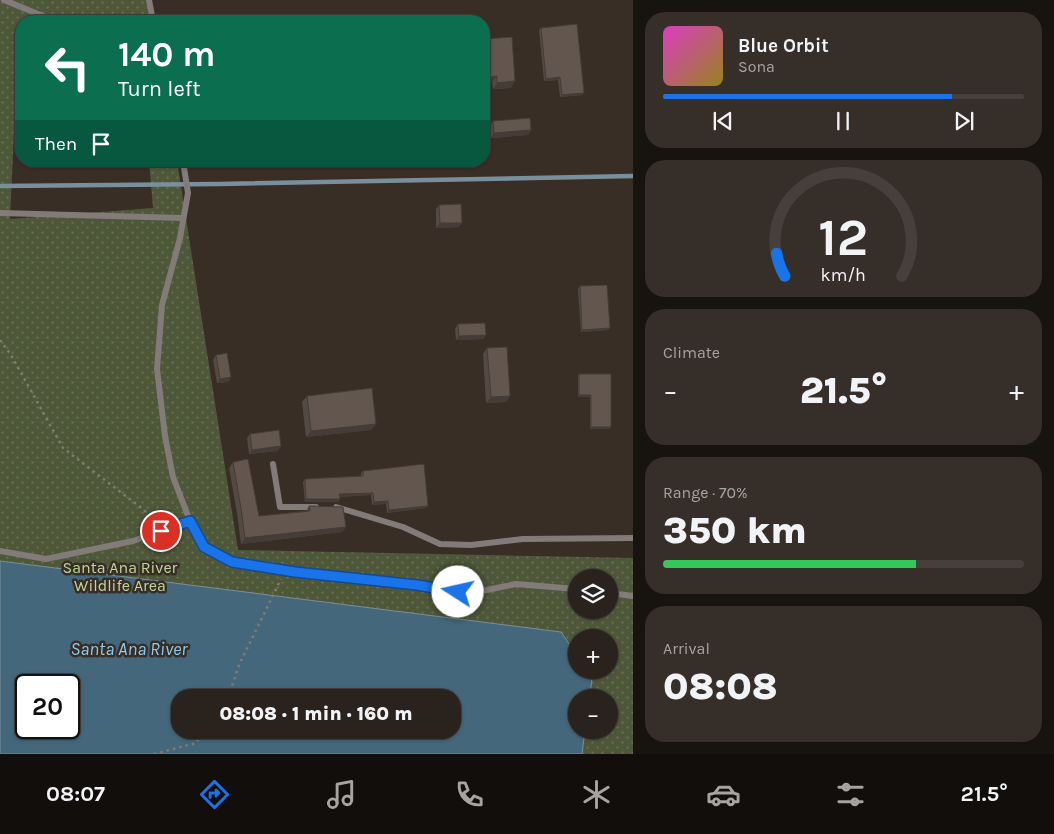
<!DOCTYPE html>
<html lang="en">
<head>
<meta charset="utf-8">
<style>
  :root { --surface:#2a221c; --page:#362f29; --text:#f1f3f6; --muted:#a5a4a3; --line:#463f3b; --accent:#1a73e8 }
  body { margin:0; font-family:Karla,sans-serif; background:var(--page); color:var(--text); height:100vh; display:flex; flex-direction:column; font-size:19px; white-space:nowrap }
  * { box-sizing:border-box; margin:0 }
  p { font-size:16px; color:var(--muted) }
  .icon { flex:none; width:28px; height:28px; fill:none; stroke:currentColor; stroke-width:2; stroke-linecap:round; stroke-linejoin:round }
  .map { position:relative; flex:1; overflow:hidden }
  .details { display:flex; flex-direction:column; gap:12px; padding:12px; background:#17130f; width:421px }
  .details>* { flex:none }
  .hud { position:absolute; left:15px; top:15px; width:475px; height:152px; border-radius:20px; box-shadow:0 1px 4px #0004,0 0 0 1px var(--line); background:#0b6e4f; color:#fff; overflow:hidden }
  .buttons { position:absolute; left:568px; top:569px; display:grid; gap:10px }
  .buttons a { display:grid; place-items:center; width:50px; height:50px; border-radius:50%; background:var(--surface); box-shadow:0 1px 4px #0004,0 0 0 1px var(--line); font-size:25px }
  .speed { position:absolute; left:15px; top:674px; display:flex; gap:10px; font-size:25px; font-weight:700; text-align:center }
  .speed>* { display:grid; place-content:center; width:65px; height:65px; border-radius:50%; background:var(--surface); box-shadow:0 1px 4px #0004,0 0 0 1px var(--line); line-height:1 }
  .speed .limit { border:2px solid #111; border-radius:8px; background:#fff; color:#111 }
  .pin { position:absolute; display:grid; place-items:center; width:42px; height:42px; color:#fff; margin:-21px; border:2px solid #fff; border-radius:50%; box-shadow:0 1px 5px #0007 }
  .me { position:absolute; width:55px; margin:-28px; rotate:280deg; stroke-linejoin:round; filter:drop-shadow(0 0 4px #0008) }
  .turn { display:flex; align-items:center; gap:18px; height:105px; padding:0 20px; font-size:22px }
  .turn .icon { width:65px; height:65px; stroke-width:2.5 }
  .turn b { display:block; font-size:35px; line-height:42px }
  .then { display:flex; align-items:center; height:48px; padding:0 20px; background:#0003; gap:10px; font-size:19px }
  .big { font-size:38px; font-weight:800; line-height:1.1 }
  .details .card { flex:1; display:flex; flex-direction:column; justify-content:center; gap:8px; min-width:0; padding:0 18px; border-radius:20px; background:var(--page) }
  .details .dial { align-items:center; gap:0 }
  .dial svg { height:130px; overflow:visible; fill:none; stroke:var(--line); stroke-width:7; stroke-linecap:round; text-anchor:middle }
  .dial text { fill:var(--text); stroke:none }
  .song { display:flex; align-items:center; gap:15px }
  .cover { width:60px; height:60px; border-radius:8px; background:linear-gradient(135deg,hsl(310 70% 55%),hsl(50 70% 35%)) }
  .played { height:5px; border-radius:2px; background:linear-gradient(90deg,var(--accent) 80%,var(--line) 80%) }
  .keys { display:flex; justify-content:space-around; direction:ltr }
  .heat { display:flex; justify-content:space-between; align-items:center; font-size:28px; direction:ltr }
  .charge { height:8px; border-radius:4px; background:linear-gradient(90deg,#34c759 70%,var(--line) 0) }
  .trip { position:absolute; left:171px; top:689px; width:290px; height:50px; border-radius:20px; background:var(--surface); box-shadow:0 1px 4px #0004,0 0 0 1px var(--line); font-weight:800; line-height:50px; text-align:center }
  .tab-bar { display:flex; height:80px; justify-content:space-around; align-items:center; background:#110e0b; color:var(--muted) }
  .tab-bar .icon { width:35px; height:35px }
  .tab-bar .active { color:var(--accent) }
  .tab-bar b { font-size:22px; color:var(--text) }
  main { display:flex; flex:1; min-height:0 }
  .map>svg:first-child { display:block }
  .green { fill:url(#green-dots); fill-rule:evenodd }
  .water { fill:#44677b; stroke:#79909c; fill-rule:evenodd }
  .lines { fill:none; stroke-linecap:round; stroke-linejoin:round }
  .stream { stroke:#79909c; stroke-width:4.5 }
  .path { stroke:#827a73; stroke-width:2.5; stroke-dasharray:2.5 4; stroke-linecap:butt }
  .service { stroke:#837b7a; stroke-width:6 }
  .wall { fill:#544a44 }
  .shaded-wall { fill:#453c37 }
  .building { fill:#62564f; stroke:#453c37 }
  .route-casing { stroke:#114b97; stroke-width:12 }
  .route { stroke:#1a73e8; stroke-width:9 }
  .labels { text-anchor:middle; stroke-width:5; stroke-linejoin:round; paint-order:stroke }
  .park-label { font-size:16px; fill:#c2d59a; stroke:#382e26 }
  .water-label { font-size:18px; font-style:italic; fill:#8dcbee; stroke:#382e26 }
</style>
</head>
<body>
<main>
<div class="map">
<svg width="633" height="754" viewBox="0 0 633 754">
  <defs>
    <pattern id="green-dots" width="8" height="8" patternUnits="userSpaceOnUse" patternTransform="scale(1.25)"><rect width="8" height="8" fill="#4e5839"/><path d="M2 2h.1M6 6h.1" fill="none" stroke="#687056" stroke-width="1.8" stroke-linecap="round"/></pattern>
  </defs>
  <rect width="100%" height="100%" fill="#382e26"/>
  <!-- green -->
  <path class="green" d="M0,0H147L151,21H21V65H17L10,219L153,208L149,161H177L238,550L633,558V754H0ZM576,578H609V610H576ZM576,638H609V670H576ZM26,685H69V728H26ZM180,698H452V730H180ZM576,698H609V730H576Z"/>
  <!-- water -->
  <path class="water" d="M0,561L561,632L576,654V670H587L592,677L590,697L576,698V730H585L582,754H0ZM26,685H69V728H26ZM180,698H452V730H180Z"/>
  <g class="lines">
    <!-- stream -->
    <polyline class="stream" points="0,186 219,184 633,176"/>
    <!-- path -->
    <g class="path">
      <polyline points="0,340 11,355 63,448 144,510 156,524"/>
      <polyline points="228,698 239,665 281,579"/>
      <polyline points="154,754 196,743 205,730"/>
    </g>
    <!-- service -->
    <g class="service">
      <polyline points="4,0 55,21"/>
      <polyline points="149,0 153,21"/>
      <polyline points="183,161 188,193 180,238 162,305 157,369 165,436 173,477 190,521 205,547 232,562 295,572 417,585 458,592 487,590 516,584 576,589"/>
      <polyline points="0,213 183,218"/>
      <polyline points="273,464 280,507 316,507"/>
      <polyline points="336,507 403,527 440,544 471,545 523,539 633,538"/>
      <polyline points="0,551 46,559 133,541 190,521"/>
      <polyline points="609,593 633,596"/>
    </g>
  </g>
  <!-- wall -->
  <g class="wall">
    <polygon points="541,28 584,93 582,95 560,97 558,80 544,81 539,30"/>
    <polygon points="484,39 511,88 493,89 492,82 484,83"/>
    <polygon points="493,121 531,130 528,135 491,138 490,126"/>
    <polygon points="439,205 459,227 436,228 436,209"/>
    <polygon points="580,286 610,328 608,330 581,332 578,289"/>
    <polygon points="458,324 486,335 483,339 456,340 455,329"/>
    <polygon points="487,348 510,396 506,402 486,403 483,354"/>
    <polygon points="216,355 231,377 228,382 217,383 213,360"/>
    <polygon points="579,374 609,429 590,429 590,397 578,397 578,376"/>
    <polygon points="307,396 376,424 371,430 306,437 302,402"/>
    <polygon points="250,434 278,451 249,454 247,438"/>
    <polygon points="233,462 259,516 306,511 309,506 346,527 342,532 241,544 237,513 229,468"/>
    <polygon points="363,471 428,506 426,508 387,513 386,504 372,505 371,495 340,497 340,499 338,502 305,502 303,482 305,479 361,476 361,473"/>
  </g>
  <!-- shaded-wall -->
  <g class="shaded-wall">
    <polygon points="497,76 492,82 484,83 484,79 485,77"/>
    <polygon points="560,77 558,80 544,81 546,79"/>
    <polygon points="515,81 511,88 493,89 497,83"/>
    <polygon points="584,93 582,95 560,97 562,95"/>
    <polygon points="531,130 528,135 491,138 494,133"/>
    <polygon points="440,223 462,223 459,227 436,228"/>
    <polygon points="610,328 608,330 581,332 582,330"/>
    <polygon points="486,335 483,339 456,340 459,336"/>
    <polygon points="231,377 228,382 217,383 220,379"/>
    <polygon points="579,395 591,395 590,397 578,397"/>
    <polygon points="510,396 506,402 486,403 491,397"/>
    <polygon points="376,424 371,430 306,437 311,431"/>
    <polygon points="591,427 611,427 609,429 590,429"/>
    <polygon points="281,446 278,451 249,454 252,450"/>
    <polygon points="373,493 371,495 337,497 339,494"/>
    <polygon points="306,499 340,499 338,502 305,502"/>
    <polygon points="388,501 386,504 372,505 374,502"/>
    <polygon points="428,506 426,508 387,513 389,510"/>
    <polygon points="346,527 342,532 241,544 245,538"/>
  </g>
  <!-- building -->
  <g class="building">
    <polygon points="577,24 584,93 562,95 560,77 546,79 541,28"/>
    <polygon points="512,37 515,81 497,83 497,76 485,77 484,59 484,39"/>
    <polygon points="530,118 531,130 494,133 493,121"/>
    <polygon points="461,204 462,223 440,223 439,205"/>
    <polygon points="607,285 610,328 582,330 580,286"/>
    <polygon points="485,323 486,335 459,336 458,324"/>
    <polygon points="507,347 510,396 491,397 487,348"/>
    <polygon points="227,353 231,377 220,379 216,355"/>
    <polygon points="579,374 611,374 611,427 591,427 591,395 579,395"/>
    <polygon points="372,388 376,424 311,431 307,396"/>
    <polygon points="279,430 281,446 252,450 250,434"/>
    <polygon points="248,459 259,516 310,511 309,506 343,507 346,527 245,538 241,508 233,462"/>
    <polygon points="424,464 428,506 389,510 388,501 374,502 373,493 339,494 340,499 306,499 305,479 363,476 363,471"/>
  </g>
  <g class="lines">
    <defs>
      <polyline id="route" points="161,531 190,521 204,547 232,562 295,572 417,585 458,592"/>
    </defs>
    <!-- route casing -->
    <use href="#route" class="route-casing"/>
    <!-- route -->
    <use href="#route" class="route"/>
  </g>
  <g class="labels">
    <!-- park labels -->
    <g class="park-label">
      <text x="120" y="573">Santa Ana River<tspan x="120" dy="18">Wildlife Area</tspan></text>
    </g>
    <!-- water labels -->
    <g class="water-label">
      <text x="129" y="655">Santa Ana River</text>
    </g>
  </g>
</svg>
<div class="buttons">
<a><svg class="icon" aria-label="layers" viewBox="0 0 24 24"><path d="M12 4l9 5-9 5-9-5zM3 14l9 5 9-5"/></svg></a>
<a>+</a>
<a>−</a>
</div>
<div class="speed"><div class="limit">20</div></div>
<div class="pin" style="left:161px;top:531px;background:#d93025"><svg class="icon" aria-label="arrive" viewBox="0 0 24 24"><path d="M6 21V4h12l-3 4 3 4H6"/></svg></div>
<svg class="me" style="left:458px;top:592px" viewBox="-20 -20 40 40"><circle r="19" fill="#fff"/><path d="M0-13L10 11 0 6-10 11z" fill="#1a73e8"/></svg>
<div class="trip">08:08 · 1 min · 160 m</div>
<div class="hud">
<div class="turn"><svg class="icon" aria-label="left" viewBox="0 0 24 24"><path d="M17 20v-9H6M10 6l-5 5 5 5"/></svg><div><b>140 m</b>Turn left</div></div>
<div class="then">Then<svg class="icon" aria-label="arrive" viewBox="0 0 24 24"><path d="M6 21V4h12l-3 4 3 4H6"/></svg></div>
</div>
</div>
<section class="details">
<div class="card">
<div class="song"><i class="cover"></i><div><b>Blue Orbit</b><p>Sona</p></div></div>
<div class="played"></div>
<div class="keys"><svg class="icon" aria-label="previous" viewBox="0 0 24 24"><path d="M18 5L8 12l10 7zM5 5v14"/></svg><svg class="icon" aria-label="pause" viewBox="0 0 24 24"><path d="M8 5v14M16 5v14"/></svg><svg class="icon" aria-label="next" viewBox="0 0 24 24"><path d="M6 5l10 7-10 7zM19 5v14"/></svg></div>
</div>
<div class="card dial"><svg viewBox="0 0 100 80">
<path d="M14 69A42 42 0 1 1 86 69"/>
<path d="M14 69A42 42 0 0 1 9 55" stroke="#1a73e8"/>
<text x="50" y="56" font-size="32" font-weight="700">12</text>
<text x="50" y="72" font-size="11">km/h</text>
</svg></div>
<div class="card"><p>Climate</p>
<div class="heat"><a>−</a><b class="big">21.5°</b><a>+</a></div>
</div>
<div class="card"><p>Range · 70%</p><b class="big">350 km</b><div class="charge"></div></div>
<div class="card"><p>Arrival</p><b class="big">08:08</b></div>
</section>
</main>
<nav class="tab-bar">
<b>08:07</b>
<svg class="icon active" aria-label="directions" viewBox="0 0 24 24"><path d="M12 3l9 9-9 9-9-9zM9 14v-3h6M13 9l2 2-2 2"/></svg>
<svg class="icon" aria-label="music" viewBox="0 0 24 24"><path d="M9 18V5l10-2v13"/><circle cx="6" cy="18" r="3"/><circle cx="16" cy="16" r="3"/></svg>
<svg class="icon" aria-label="phone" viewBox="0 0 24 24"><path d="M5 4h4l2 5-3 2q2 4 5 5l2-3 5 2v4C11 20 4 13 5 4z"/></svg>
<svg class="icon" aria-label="climate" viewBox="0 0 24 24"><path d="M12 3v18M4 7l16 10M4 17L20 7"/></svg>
<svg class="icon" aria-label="car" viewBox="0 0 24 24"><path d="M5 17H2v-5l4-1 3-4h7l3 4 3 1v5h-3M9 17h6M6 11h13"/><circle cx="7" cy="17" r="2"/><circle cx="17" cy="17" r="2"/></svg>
<svg class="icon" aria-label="filters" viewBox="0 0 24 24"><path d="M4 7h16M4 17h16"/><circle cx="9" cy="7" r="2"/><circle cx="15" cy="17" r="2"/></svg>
<b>21.5°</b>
</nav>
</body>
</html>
